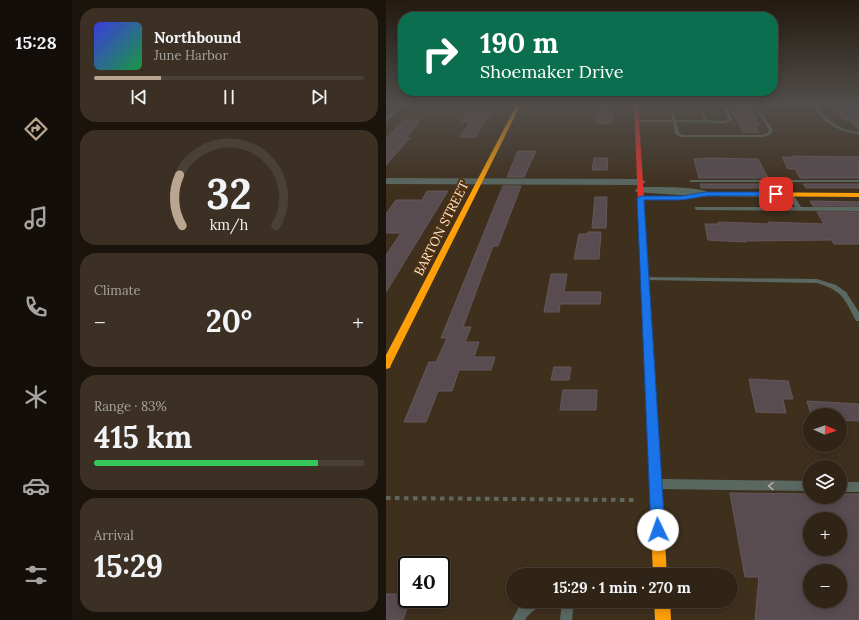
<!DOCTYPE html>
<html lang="en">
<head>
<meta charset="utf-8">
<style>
  :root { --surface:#2f2416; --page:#3b3023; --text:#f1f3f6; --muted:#a7a4a1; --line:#4a4135; --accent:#baa690 }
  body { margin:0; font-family:Lora,serif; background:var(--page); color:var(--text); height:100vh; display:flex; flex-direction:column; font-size:15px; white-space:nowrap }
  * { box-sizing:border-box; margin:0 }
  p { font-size:13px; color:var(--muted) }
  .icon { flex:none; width:22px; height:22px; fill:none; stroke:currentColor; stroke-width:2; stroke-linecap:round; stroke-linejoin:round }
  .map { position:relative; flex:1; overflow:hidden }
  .drawer { display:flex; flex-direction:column; gap:8px; padding:8px; background:#1a140c; width:314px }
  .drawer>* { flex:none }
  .banner { position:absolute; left:12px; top:12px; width:380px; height:84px; border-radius:16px; box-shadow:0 2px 10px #0003,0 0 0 1px var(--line); background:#0b6e4f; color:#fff; overflow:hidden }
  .needle { width:26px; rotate:92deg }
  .tools { position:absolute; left:417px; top:408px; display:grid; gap:8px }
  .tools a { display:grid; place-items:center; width:44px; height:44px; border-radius:50%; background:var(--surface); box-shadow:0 2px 10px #0003,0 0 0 1px var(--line); font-size:20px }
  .speed { position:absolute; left:12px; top:556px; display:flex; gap:8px; font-size:20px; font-weight:700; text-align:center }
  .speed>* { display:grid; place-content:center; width:52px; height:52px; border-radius:50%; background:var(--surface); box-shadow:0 2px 10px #0003,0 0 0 1px var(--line); line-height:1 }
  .speed .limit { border:2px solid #111; border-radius:6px; background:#fff; color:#111 }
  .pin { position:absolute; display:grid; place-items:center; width:34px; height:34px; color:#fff; margin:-17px; border-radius:8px; box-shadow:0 2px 6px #0006 }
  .me { position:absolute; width:44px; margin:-22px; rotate:357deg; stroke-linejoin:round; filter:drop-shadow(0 0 3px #0008) }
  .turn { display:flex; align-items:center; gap:14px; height:84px; padding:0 16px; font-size:18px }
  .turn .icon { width:52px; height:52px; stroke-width:2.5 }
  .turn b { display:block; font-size:28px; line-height:34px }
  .big { font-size:30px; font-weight:700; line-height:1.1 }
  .drawer .widget { flex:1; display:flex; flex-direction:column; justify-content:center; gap:6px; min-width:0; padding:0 14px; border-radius:16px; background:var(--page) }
  .drawer .dial { align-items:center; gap:0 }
  .dial svg { height:104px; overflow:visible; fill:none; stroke:var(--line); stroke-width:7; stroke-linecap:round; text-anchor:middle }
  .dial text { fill:var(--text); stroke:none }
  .song { display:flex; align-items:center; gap:12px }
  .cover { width:48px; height:48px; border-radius:6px; background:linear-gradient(135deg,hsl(240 70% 55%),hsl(140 70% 35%)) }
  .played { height:4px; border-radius:2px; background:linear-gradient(90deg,var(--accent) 25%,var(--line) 25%) }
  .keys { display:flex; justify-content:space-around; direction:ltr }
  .heat { display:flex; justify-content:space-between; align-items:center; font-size:22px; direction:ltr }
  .charge { height:6px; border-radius:3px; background:linear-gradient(90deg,#34c759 83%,var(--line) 0) }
  .trip { position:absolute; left:120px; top:568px; width:232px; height:40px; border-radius:20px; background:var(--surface); box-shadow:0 2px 10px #0003,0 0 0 1px var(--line); font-weight:700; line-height:40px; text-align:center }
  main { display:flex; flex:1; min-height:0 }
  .dock { display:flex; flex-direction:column; width:72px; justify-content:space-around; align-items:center; background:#130e09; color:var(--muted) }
  .dock .icon { width:28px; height:28px }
  .dock .selected { color:var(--accent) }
  .dock b { font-size:18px; color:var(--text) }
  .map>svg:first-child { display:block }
  .building { fill:#584c50; stroke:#65585c; fill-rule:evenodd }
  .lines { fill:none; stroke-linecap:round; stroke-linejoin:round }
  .path { stroke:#5f675f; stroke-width:4; stroke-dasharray:4.5 4.5; stroke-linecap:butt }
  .lane { fill:#5a6862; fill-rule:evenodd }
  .street { fill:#5a6862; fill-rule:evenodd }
  .slow { fill:#ff9f0a; fill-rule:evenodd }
  .jam { fill:#e5322d; fill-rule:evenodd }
  .oneway { stroke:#b4ad9d }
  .route { fill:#1a73e8; stroke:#114b97 }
  .labels { text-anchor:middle; stroke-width:4; stroke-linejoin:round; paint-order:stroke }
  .street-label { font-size:13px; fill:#fde5ce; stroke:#4d3111 }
</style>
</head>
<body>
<main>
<nav class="dock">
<b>15:28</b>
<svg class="icon selected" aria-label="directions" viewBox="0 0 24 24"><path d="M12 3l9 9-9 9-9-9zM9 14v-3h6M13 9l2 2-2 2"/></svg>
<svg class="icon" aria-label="music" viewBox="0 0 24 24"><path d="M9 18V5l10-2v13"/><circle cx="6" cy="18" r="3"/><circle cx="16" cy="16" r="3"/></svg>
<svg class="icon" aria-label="phone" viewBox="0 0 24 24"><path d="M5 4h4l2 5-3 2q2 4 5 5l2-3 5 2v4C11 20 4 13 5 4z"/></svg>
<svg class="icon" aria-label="climate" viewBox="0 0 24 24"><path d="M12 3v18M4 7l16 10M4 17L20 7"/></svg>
<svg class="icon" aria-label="car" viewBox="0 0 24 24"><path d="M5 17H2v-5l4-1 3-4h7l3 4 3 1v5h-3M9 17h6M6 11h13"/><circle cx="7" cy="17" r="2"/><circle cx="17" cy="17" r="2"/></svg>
<svg class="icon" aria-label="filters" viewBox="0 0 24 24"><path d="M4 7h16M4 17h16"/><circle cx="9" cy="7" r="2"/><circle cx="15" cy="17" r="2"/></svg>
</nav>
<section class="drawer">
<div class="widget">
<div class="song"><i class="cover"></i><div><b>Northbound</b><p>June Harbor</p></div></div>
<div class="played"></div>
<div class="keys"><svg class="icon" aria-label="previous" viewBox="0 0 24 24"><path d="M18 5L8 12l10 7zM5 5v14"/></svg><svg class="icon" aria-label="pause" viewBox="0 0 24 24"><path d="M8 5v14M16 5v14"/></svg><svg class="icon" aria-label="next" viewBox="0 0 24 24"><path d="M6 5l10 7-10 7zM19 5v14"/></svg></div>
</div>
<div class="widget dial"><svg viewBox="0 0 100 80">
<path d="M14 69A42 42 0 1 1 86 69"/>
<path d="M14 69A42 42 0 0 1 12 30" stroke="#baa690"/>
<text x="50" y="56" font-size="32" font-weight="700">32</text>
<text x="50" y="72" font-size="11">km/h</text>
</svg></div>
<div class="widget"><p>Climate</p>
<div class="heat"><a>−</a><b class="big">20°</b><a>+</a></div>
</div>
<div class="widget"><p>Range · 83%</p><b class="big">415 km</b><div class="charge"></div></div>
<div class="widget"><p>Arrival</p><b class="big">15:29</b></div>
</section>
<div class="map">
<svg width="473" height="620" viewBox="0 0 473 620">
  <rect width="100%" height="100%" fill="#3f301e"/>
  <!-- building -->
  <g class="building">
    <polygon points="342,104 361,104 374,125 369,125 373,132 357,132"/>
    <polygon points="443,104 473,104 473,130 463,120 458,120"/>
    <polygon points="212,108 227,108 226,124 210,124"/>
    <polygon points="84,109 107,109 89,137 74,137 84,122 75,122"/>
    <polygon points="18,120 34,120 29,124 32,124 20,138 24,138 0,165 0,138"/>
    <polygon points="132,151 150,151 138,177 121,177"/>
    <polygon points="406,156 473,157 473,178 414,178 409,169 402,169 396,157 407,157"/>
    <polygon points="208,158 222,158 221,170 206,170"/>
    <polygon points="320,158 372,159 382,178 313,178 308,159"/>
    <polygon points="314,184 384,184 387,188 315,188"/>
    <polygon points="417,184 473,184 473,188 420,188"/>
    <polygon points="117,186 135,186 112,246 107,246 77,327 85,327 79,342 93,342 88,357 109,357 105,370 73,370 66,391 52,391 40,422 18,422 43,362 50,362 61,338 55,338"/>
    <polygon points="41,191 62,191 0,292 0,255 15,233 0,233 0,214 10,200 36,200"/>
    <polygon points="209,197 221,197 220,228 206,228"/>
    <polygon points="424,201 473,202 473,206 427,206"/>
    <polygon points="431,212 473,212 473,244 448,244 446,240 359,241 360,242 322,240 319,224 333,224 332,222 383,224 382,222 438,224"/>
    <polygon points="202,232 215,232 213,259 188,259 193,234 202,234"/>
    <polygon points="165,274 181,274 178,292 215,292 214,304 174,304 173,312 158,312"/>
    <polygon points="168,367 185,367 183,380 165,380"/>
    <polygon points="363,379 402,381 407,399 397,399 400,413 370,412"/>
    <polygon points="177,390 211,390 210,410 174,410"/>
    <polygon points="421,401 473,404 473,421 454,420 454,415 425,415"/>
    <path d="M344,493L424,494V497H454V494H473V620H369L373,577H359ZM424,519H454V549H424ZM424,571H454V601H424Z"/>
    <polygon points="0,594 21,594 21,599 24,599 17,620 0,620"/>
  </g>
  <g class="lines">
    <!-- path -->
    <polyline class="path" points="0,498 249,500"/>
    <!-- lane -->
    <g class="lane">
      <path d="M284,104H314L321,120L338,121L343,119L335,104H338L347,120L338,123L290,122L293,133L297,135H377L381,133L383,130L367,104H369L387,130L384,135L377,137H296L289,134L287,122H251L249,121L251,120H286ZM288,105H312L318,120H290L287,106Z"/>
      <path d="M426,104H429C443,120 451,130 473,132V134C452,132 435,122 426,104Z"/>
      <polygon points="304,180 473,180 473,182 400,182 415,207 473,207 473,211 311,210 309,209 309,207 409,207 395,182 304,182"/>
      <path d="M260,277L431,279L450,285L460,292L473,312V321H470C458,298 457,291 431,283L258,280L257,279Z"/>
      <polygon points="276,479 424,481 424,491 276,489 272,487 271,484 272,481"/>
      <rect x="454" y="482" width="19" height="10"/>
      <path d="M141,601H157C153,609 143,612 139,620H126L133,607Z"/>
      <polygon points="176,601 188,601 186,620 174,620"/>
    </g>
    <!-- street -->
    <g class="street">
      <polygon points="13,104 21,104 0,122 0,116"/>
      <polygon points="0,178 255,179 260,182 255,185 0,184"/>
      <path d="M254,187C266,187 319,186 325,194L320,197L250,192L249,190Z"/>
    </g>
    <!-- slow -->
    <g class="slow">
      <polygon points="131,104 135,104 5,365 4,368 0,369 0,355"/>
      <polygon points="320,192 473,193 473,197 320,196 296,200 255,200 252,198 255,196 296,196"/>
      <polygon points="263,352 267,353 268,356 281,575 267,575 258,356 259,353"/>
      <polygon points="268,601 284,601 285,620 269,620"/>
    </g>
    <!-- jam -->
    <polygon class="jam" points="248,104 252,104 268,356 267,359 259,359 258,356"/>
  </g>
  <!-- one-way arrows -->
  <defs><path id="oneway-chevron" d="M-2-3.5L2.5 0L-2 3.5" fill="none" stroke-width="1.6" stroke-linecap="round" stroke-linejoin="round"/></defs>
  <use class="oneway" href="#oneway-chevron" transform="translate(385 486) rotate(-179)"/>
  <!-- sky -->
  <linearGradient id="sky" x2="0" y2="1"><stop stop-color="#231a10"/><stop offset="0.55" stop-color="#524e4c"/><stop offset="1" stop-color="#524e4c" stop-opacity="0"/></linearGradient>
  <rect width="473" height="190" fill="url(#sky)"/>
  <!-- route -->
  <polygon class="route" points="320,192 390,192 394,194 390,196 320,196 296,200 258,200 279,530 277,535 272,537 267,535 265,530 251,198 255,196 296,196"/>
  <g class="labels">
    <!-- street labels -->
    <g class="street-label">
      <text transform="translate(55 228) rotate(-63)" y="5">BARTON STREET</text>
    </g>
  </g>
</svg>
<div class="tools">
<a><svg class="needle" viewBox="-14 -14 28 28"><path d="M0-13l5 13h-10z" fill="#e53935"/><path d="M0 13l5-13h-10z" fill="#a7a4a1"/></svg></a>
<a><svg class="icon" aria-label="layers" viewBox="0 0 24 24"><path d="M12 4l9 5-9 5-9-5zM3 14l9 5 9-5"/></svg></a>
<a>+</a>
<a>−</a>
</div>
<div class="speed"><div class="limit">40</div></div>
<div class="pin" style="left:390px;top:194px;background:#d93025"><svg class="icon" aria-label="arrive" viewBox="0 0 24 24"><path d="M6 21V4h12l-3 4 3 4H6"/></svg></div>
<svg class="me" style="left:272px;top:530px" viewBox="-20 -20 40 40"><circle r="19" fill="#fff"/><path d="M0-13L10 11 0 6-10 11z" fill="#1a73e8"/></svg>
<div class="trip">15:29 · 1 min · 270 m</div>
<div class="banner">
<div class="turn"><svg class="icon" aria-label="right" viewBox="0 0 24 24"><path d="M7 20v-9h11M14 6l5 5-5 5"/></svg><div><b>190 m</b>Shoemaker Drive</div></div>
</div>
</div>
</main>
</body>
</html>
